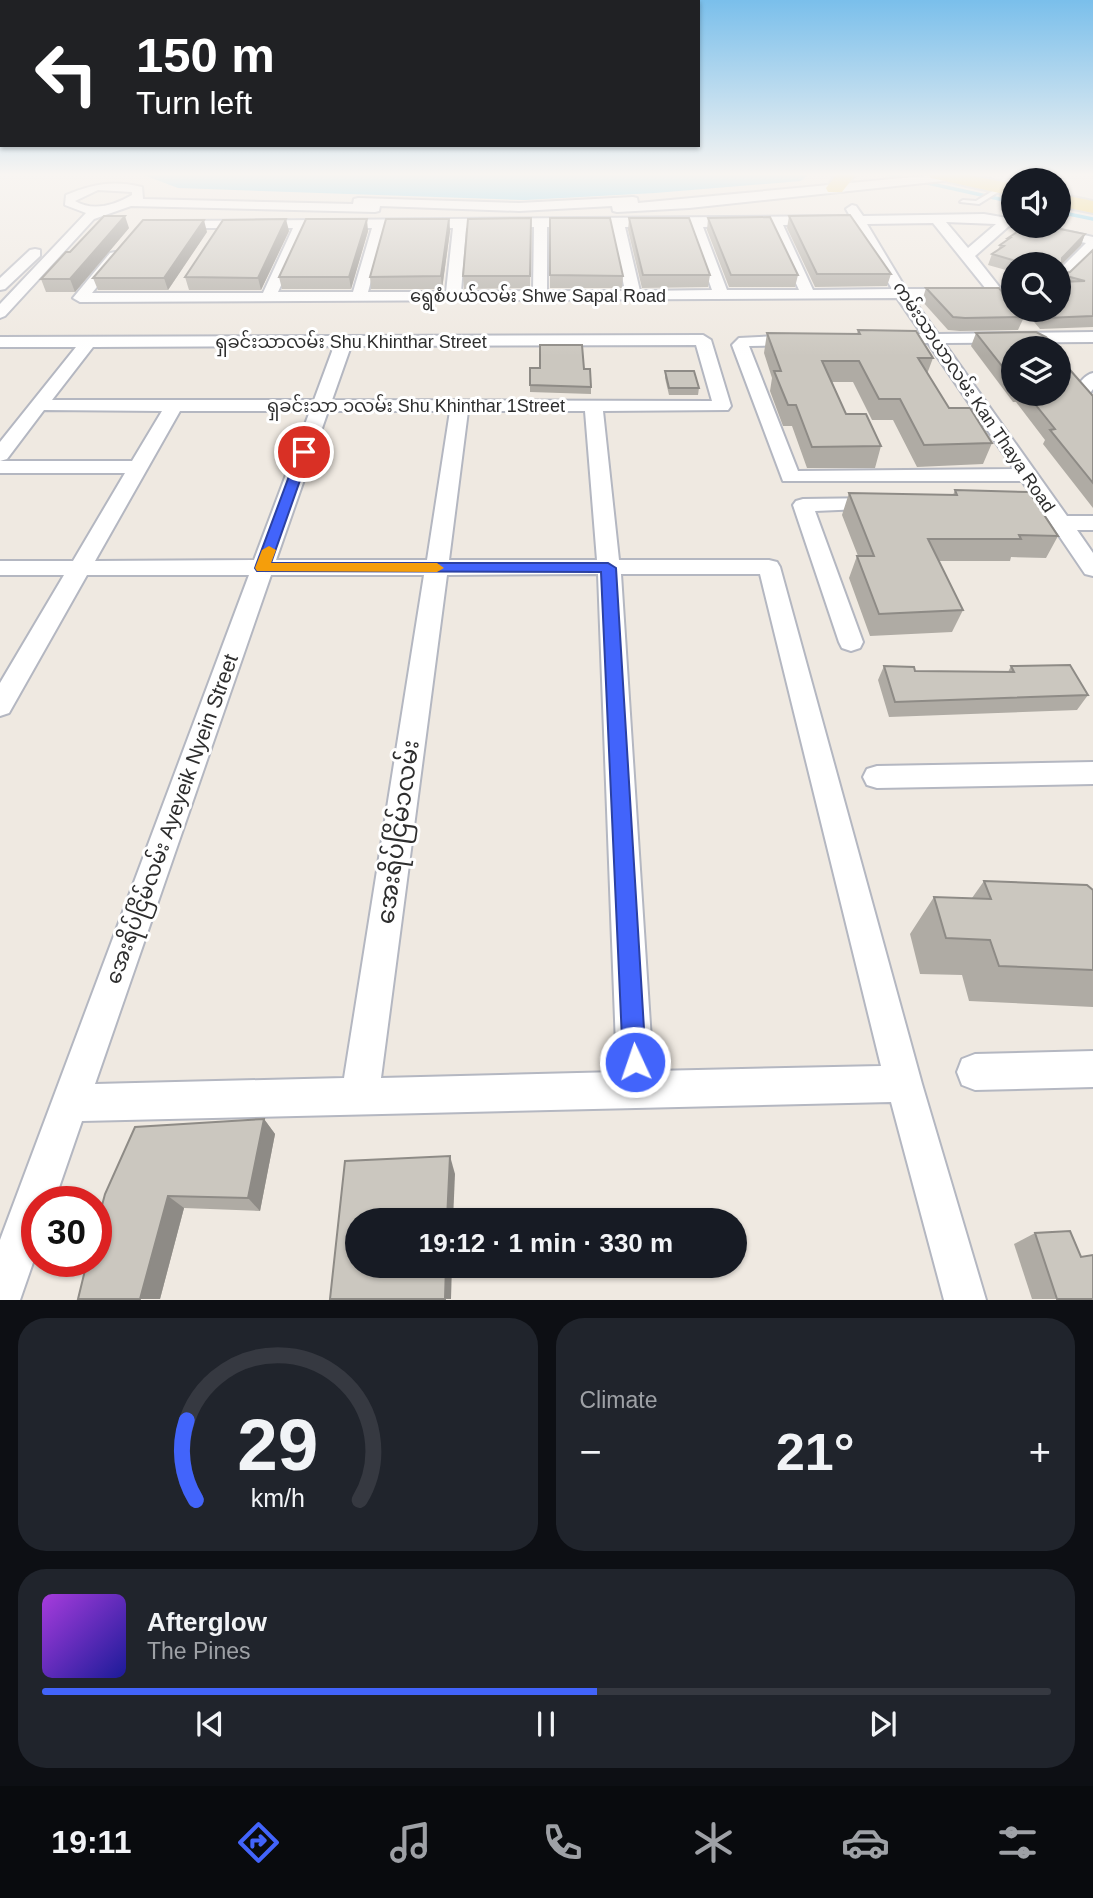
<!DOCTYPE html>
<html lang="en">
<head>
<meta charset="utf-8">
<style>
  :root { --surface:#171b24; --page:#20242c; --text:#f1f3f6; --muted:#9ea1a6; --line:#363941; --accent:#4264fb }
  body { margin:0; font-family:Arial,"Noto Sans Myanmar",sans-serif; background:var(--page); color:var(--text); height:100vh; display:flex; flex-direction:column; font-size:26px; white-space:nowrap }
  * { box-sizing:border-box; margin:0 }
  p { font-size:23px; color:var(--muted) }
  .icon { flex:none; width:38px; height:38px; fill:none; stroke:currentColor; stroke-width:2; stroke-linecap:round; stroke-linejoin:round }
  .map { position:relative; height:1300px; overflow:hidden }
  .side { display:flex; flex-direction:column; gap:18px; padding:18px; background:#0d0f14; flex:1 }
  .side>* { flex:none }
  .top-card { position:absolute; left:0px; top:0px; width:700px; height:147px; box-shadow:0 2px 5px #0004; background:#202124; color:#fff; overflow:hidden }
  .controls { position:absolute; left:1001px; top:168px; display:grid; gap:14px }
  .controls a { display:grid; place-items:center; width:70px; height:70px; border-radius:50%; background:var(--surface); box-shadow:0 2px 5px #0004; font-size:35px }
  .speed { position:absolute; left:21px; top:1186px; display:flex; gap:14px; font-size:35px; font-weight:700; text-align:center }
  .speed>* { display:grid; place-content:center; width:91px; height:91px; border-radius:50%; background:var(--surface); box-shadow:0 2px 5px #0004; line-height:1 }
  .speed .limit { border:10px solid #d22; background:#fff; color:#111 }
  .pin { position:absolute; display:grid; place-items:center; width:60px; height:60px; color:#fff; margin:-30px; border:4px solid #fff; border-radius:50%; box-shadow:0 2px 7px #0007 }
  .me { position:absolute; width:77px; margin:-38px; rotate:357deg; stroke-linejoin:round; filter:drop-shadow(0 0 5px #0008) }
  .turn { display:flex; align-items:center; gap:24px; height:147px; padding:0 21px; font-size:32px }
  .turn .icon { width:91px; height:91px; stroke-width:2.5 }
  .turn b { display:block; font-size:49px; line-height:60px }
  .big { font-size:52px; font-weight:700; line-height:1.1 }
  .side .card { flex:1; display:flex; flex-direction:column; justify-content:center; gap:10px; min-width:0; padding:0 24px; border-radius:28px; background:var(--page) }
  .side .dial { align-items:center; gap:0 }
  .dial svg { height:182px; overflow:visible; fill:none; stroke:var(--line); stroke-width:7; stroke-linecap:round; text-anchor:middle }
  .dial text { fill:var(--text); stroke:none }
  .song { display:flex; align-items:center; gap:21px }
  .cover { width:84px; height:84px; border-radius:10px; background:linear-gradient(135deg,hsl(280 70% 55%),hsl(240 70% 35%)) }
  .played { height:7px; border-radius:4px; background:linear-gradient(90deg,var(--accent) 55%,var(--line) 55%) }
  .keys { display:flex; justify-content:space-around; direction:ltr }
  .heat { display:flex; justify-content:space-between; align-items:center; font-size:38px; direction:ltr }
  .side .tiles { flex:1; display:grid; gap:18px; grid-template-columns:1fr 1fr }
  .card:last-child { grid-column:span 2 }
  .trip { position:absolute; left:345px; top:1208px; width:402px; height:70px; border-radius:35px; background:var(--surface); box-shadow:0 2px 5px #0004; font-weight:700; line-height:70px; text-align:center }
  .menu { display:flex; height:112px; justify-content:space-around; align-items:center; background:#090b0e; color:var(--muted) }
  .menu .icon { width:49px; height:49px }
  .menu .on { color:var(--accent) }
  .menu b { font-size:32px; color:var(--text) }
  .map>svg:first-child { display:block }
  .water { fill:#75cff0 }
  .lines { fill:none; stroke-linecap:round; stroke-linejoin:round }
  .stream { stroke:#75cff0; stroke-width:3.5 }
  .service-casing { stroke:#b4b7c1; stroke-width:4 }
  .minor-casing { stroke:#b4b7c1; stroke-width:4 }
  .primary-casing { stroke:#c9c9c9; stroke-width:4 }
  .service { fill:#fff; fill-rule:evenodd }
  .minor { fill:#fff; fill-rule:evenodd }
  .primary { fill:#f2d163; fill-rule:evenodd }
  .wall { fill:#afaba4 }
  .shaded-wall { fill:#8e8b86 }
  .building { fill:#cbc7bf; stroke:#8e8b86; stroke-width:2 }
  .route { fill:#4264fb; stroke:#2b41a3; stroke-width:2 }
  .slow { fill:#f59e0b }
  .labels { text-anchor:middle; stroke-width:6; stroke-linejoin:round; paint-order:stroke }
  .far-street-label { font-size:18px; fill:#2e2e2e; stroke:#fff }
  .street-label { font-size:21px; fill:#2e2e2e; stroke:#fff }
  .near-street-label { font-size:24px; fill:#2e2e2e; stroke:#fff }
</style>
</head>
<body>
<div class="map">
<svg width="1093" height="1300" viewBox="0 0 1093 1300">
  <rect width="100%" height="100%" fill="#efe9e1"/>
  <!-- water -->
  <polygon class="water" points="141,174 809,174 801,181 655,193 525,200 178,188"/>
  <g class="lines">
    <!-- stream -->
    <g class="stream">
      <polyline points="887,174 1013,202"/>
      <polyline points="1059,212 1093,219"/>
    </g>
    <defs>
      <polygon id="service" points="1001,186 1003,189 979,204 960,202 963,200 976,201"/>
      <g id="minor">
        <path d="M946,174H963L952,180L689,208L617,212L613,211L612,206L519,211L380,206L379,211L375,212L131,206L94,219L5,316L0,318V304L86,213L65,205L66,195C93,184 113,180 142,187L143,199L353,204L354,199L358,198L519,203L633,197L637,198L638,203ZM98,190L132,192V195C115,205 93,212 75,201Z"/>
        <path d="M852,205L856,206L863,216L984,214L1013,219V226H1017H1009L975,256L1001,289H1013V297H1008L1013,303L1005,308L1000,306L993,298H912L938,334L1093,332V342L944,343L1067,516H1093V530H1077L1093,553V576L1085,574L1022,481H783L732,345L739,338L800,335L808,340L800,345L749,346L798,471L1014,469L928,343L889,344L881,339L889,334H922L897,298L80,302L73,298L110,253L115,252L122,256L92,293H263L293,228H168V222L173,221L850,216L846,209ZM946,222L996,224L968,248ZM933,223L986,289H906L867,224ZM854,224L892,289L813,290L783,225ZM770,226L799,290H727L703,227ZM534,227L533,291L461,292L466,228ZM547,227H612L625,291H547ZM625,227H690L712,290L640,291ZM307,228H372L353,292H278ZM385,228H453L446,292H368Z"/>
        <polygon points="1053,228 1093,237 1093,252 1064,281 1059,282 1059,270 1086,243 1048,235 1046,232"/>
        <polygon points="35,249 40,250 40,256 5,289 0,290 0,278 30,250"/>
        <path d="M703,335L711,340L731,406L728,410L603,411L619,560H769L777,562L780,567L922,1084L986,1300H944L891,1102L82,1121L54,1202H37V1251L20,1300H0V1240L249,575H87L9,713L0,716V683L64,575H0V561H73L125,473H0V461H132L162,411L44,410L7,459L0,461V442L76,347H0V337ZM696,345L712,401L332,400L351,346ZM334,346L314,400H52L93,347ZM180,411H310L254,560L95,561ZM328,411H450L427,560H276ZM468,411H585L597,560H449ZM598,574L617,1072L381,1078L447,575ZM621,574H760L881,1066L653,1071ZM271,575H424L344,1078L95,1084Z"/>
        <path d="M1093,373V389L1088,396H1076L1073,392C1079,384 1084,375 1093,373Z"/>
        <polygon points="878,498 885,500 888,504 885,508 815,511 863,642 860,648 851,651 842,648 839,642 793,505 796,501 803,499"/>
        <polygon points="1093,762 1093,784 877,788 867,785 863,777 867,769 877,766"/>
        <polygon points="1093,1051 1093,1087 975,1090 962,1085 957,1072 962,1059 975,1054"/>
      </g>
      <g id="primary">
        <polygon points="837,174 856,174 842,192 828,192 826,188"/>
        <polygon points="928,174 964,174 1013,184 1013,196 931,178"/>
        <polygon points="1059,194 1093,201 1093,213 1059,206"/>
      </g>
    </defs>
    <!-- service casing -->
    <use href="#service" class="service-casing"/>
    <!-- minor casing -->
    <use href="#minor" class="minor-casing"/>
    <!-- primary casing -->
    <use href="#primary" class="primary-casing"/>
    <!-- service -->
    <use href="#service" class="service"/>
    <!-- minor -->
    <use href="#minor" class="minor"/>
    <!-- primary -->
    <use href="#primary" class="primary"/>
  </g>
  <!-- wall -->
  <g class="wall">
    <polygon points="789,216 891,274 887,286 815,287 787,228"/>
    <polygon points="531,218 530,288 464,289 463,276"/>
    <polygon points="550,218 623,276 622,288 550,288"/>
    <polygon points="629,218 710,275 708,287 642,288 628,230"/>
    <polygon points="708,218 798,275 795,287 729,287 707,230"/>
    <polygon points="449,219 450,231 442,289 371,289 370,277"/>
    <polygon points="129,228 75,292 46,292 41,279 70,252"/>
    <polygon points="289,231 261,290 189,290 185,277"/>
    <polygon points="368,231 351,289 282,289 279,277"/>
    <polygon points="207,232 168,290 98,290 93,278"/>
    <polygon points="1085,234 1081,245 1062,264 1062,273 1070,272 1093,250 1093,327 1040,329 1024,310 1059,310 1059,264 1013,264 1013,272 988,265 992,254 998,250 1000,245 1007,240 1008,238"/>
    <polygon points="926,288 1024,317 1018,330 960,331 948,330 922,301"/>
    <polygon points="858,330 933,358 927,374 949,408 992,443 983,464 917,467 893,420 872,420 853,382 832,382 846,414 881,446 875,468 807,468 792,426 783,426 770,391 772,378 764,353 767,333 857,334"/>
    <polygon points="976,333 1013,348 1013,394 1059,394 1063,362 1093,396 1093,508 1043,444 1045,440 1016,402 1013,402 971,346"/>
    <polygon points="530,368 584,369 591,387 591,394 530,392"/>
    <polygon points="665,371 699,388 698,395 669,395 665,378"/>
    <polygon points="955,490 1058,536 1046,558 1011,557 1010,561 939,561 963,610 952,632 870,636 849,578 857,556 858,556 842,515 849,493 953,495"/>
    <polygon points="884,666 915,671 1008,672 1011,666 1088,695 1077,710 889,717 878,680"/>
    <polygon points="984,881 1093,890 1093,1007 969,1001 962,975 920,974 910,934 934,897 972,898"/>
    <polygon points="264,1119 275,1134 260,1211 184,1208 160,1299 78,1299 105,1194"/>
    <polygon points="1035,1233 1081,1257 1093,1299 1032,1299 1014,1244"/>
  </g>
  <!-- shaded-wall -->
  <g class="shaded-wall">
    <polygon points="125,216 129,228 75,292 70,279"/>
    <polygon points="286,219 289,231 261,290 258,278"/>
    <polygon points="367,219 368,231 351,289 349,277"/>
    <polygon points="449,219 450,231 442,289 441,276"/>
    <polygon points="204,220 207,232 168,290 164,278"/>
    <polygon points="1085,234 1081,245 1059,267 1062,258"/>
    <polygon points="264,1119 275,1134 260,1211 248,1198"/>
    <polygon points="450,1156 455,1174 453,1220 447,1220"/>
    <polygon points="168,1196 184,1208 160,1299 140,1299"/>
    <polygon points="446,1265 452,1265 451,1299 445,1299"/>
  </g>
  <!-- building -->
  <g class="building">
    <polygon points="850,215 891,274 817,274 789,216"/>
    <polygon points="104,216 125,216 70,279 41,279 66,252 70,252"/>
    <polygon points="770,217 798,275 731,275 708,218"/>
    <polygon points="531,218 530,276 463,276 468,219"/>
    <polygon points="550,218 610,218 623,276 550,275"/>
    <polygon points="629,218 689,218 710,275 643,275"/>
    <polygon points="286,219 258,278 185,277 223,220"/>
    <polygon points="306,219 367,219 349,277 279,277"/>
    <polygon points="386,219 449,219 441,276 370,277"/>
    <polygon points="143,220 204,220 164,278 93,278"/>
    <polygon points="1026,226 1045,226 1085,234 1062,258 1062,273 1070,272 1093,250 1093,316 1045,318 1038,310 1059,310 1059,282 1085,281 1059,274 1059,264 1026,264 992,254 1004,246 1000,245 1010,238 1008,238"/>
    <polygon points="926,288 999,288 1013,305 1013,310 1017,310 1024,317 965,318 953,317"/>
    <polygon points="858,330 916,331 933,358 918,358 949,408 970,408 992,443 924,445 900,399 879,399 859,361 822,361 846,414 866,414 881,446 812,447 796,405 788,405 774,371 781,371 767,333 860,334"/>
    <polygon points="1036,332 1046,337 1056,348 1013,348 1013,380 976,333"/>
    <polygon points="540,345 582,345 584,369 590,369 591,387 530,385 530,368 540,368"/>
    <polygon points="1059,351 1063,356 1063,362 1093,396 1093,483 1050,430 1055,429 1027,394 1059,394"/>
    <polygon points="665,371 694,371 699,388 669,388"/>
    <polygon points="955,490 1029,492 1058,536 1019,535 1021,539 928,539 963,610 879,614 857,556 874,556 849,493 957,495"/>
    <polygon points="1070,665 1088,695 895,702 884,666 914,667 915,671 1014,672 1011,666"/>
    <polygon points="984,881 1087,885 1093,890 1093,970 999,966 990,940 946,938 934,897 991,899"/>
    <polygon points="264,1119 248,1198 168,1196 140,1299 78,1299 87,1262 96,1262 96,1228 105,1194 135,1127"/>
    <polygon points="450,1156 447,1220 357,1220 357,1265 446,1265 445,1299 330,1299 345,1161"/>
    <polygon points="1070,1231 1081,1257 1093,1255 1093,1299 1057,1299 1035,1233"/>
  </g>
  <!-- sky -->
  <linearGradient id="sky" x2="0" y2="1"><stop stop-color="#7abfeb"/><stop offset="0.49" stop-color="#f8f5f2"/><stop offset="1" stop-color="#f8f5f2" stop-opacity="0"/></linearGradient>
  <rect width="1093" height="356" fill="url(#sky)"/>
  <!-- route -->
  <polygon class="route" points="304,448 310,452 271,563 608,563 616,568 646,1062 643,1071 635,1074 627,1071 623,1062 601,572 257,571 255,568 298,452"/>
  <!-- slow -->
  <polygon class="slow" points="269,546 276,550 271,563 437,563 444,568 437,572 257,571 255,568 262,550"/>
  <g class="labels">
    <!-- far-street labels -->
    <g class="far-street-label">
      <text x="538" y="302">ရွေစံပယ်လမ်း Shwe Sapal Road</text>
      <text x="351" y="348">ရှခင်းသာလမ်း Shu Khinthar Street</text>
      <text transform="translate(974 397) rotate(56)" y="6">ကမ်းသာယာလမ်း Kan Thaya Road</text>
      <text x="416" y="412">ရှခင်းသာ ၁လမ်း Shu Khinthar 1Street</text>
    </g>
    <!-- street labels -->
    <g class="street-label">
      <text transform="translate(172 819) rotate(-70)" y="7">အေးရိပ်ငြိမ်လမ်း Ayeyeik Nyein Street</text>
    </g>
    <!-- near-street labels -->
    <g class="near-street-label">
      <text transform="translate(398 832) rotate(-82)" y="8">အေးရိပ်ငြိမ်၁လမ်း</text>
    </g>
  </g>
</svg>
<div class="controls">
<a><svg class="icon" aria-label="sound" viewBox="0 0 24 24"><path d="M4 9h4l5-4v14l-5-4H4zM17 9q2 3 0 6"/></svg></a>
<a><svg class="icon" aria-label="search" viewBox="0 0 24 24"><circle cx="10" cy="10" r="6"/><path d="M15 15l6 6"/></svg></a>
<a><svg class="icon" aria-label="layers" viewBox="0 0 24 24"><path d="M12 4l9 5-9 5-9-5zM3 14l9 5 9-5"/></svg></a>
</div>
<div class="speed"><div class="limit">30</div></div>
<div class="pin" style="left:304px;top:452px;background:#d93025"><svg class="icon" aria-label="arrive" viewBox="0 0 24 24"><path d="M6 21V4h12l-3 4 3 4H6"/></svg></div>
<svg class="me" style="left:635px;top:1062px" viewBox="-20 -20 40 40"><circle r="17" fill="#4264fb" stroke="#fff" stroke-width="3"/><path d="M0-11L8 9 0 5-8 9z" fill="#fff"/></svg>
<div class="trip">19:12 · 1 min · 330 m</div>
<div class="top-card">
<div class="turn"><svg class="icon" aria-label="left" viewBox="0 0 24 24"><path d="M17 20v-9H6M10 6l-5 5 5 5"/></svg><div><b>150 m</b>Turn left</div></div>
</div>
</div>
<section class="side">
<div class="tiles">
<div class="card dial"><svg viewBox="0 0 100 80">
<path d="M14 69A42 42 0 1 1 86 69"/>
<path d="M14 69A42 42 0 0 1 10 34" stroke="#4264fb"/>
<text x="50" y="56" font-size="32" font-weight="700">29</text>
<text x="50" y="72" font-size="11">km/h</text>
</svg></div>
<div class="card"><p>Climate</p>
<div class="heat"><a>−</a><b class="big">21°</b><a>+</a></div>
</div>
<div class="card">
<div class="song"><i class="cover"></i><div><b>Afterglow</b><p>The Pines</p></div></div>
<div class="played"></div>
<div class="keys"><svg class="icon" aria-label="previous" viewBox="0 0 24 24"><path d="M18 5L8 12l10 7zM5 5v14"/></svg><svg class="icon" aria-label="pause" viewBox="0 0 24 24"><path d="M8 5v14M16 5v14"/></svg><svg class="icon" aria-label="next" viewBox="0 0 24 24"><path d="M6 5l10 7-10 7zM19 5v14"/></svg></div>
</div>
</div>
</section>
<nav class="menu">
<b>19:11</b>
<svg class="icon on" aria-label="directions" viewBox="0 0 24 24"><path d="M12 3l9 9-9 9-9-9zM9 14v-3h6M13 9l2 2-2 2"/></svg>
<svg class="icon" aria-label="music" viewBox="0 0 24 24"><path d="M9 18V5l10-2v13"/><circle cx="6" cy="18" r="3"/><circle cx="16" cy="16" r="3"/></svg>
<svg class="icon" aria-label="phone" viewBox="0 0 24 24"><path d="M5 4h4l2 5-3 2q2 4 5 5l2-3 5 2v4C11 20 4 13 5 4z"/></svg>
<svg class="icon" aria-label="climate" viewBox="0 0 24 24"><path d="M12 3v18M4 7l16 10M4 17L20 7"/></svg>
<svg class="icon" aria-label="car" viewBox="0 0 24 24"><path d="M5 17H2v-5l4-1 3-4h7l3 4 3 1v5h-3M9 17h6M6 11h13"/><circle cx="7" cy="17" r="2"/><circle cx="17" cy="17" r="2"/></svg>
<svg class="icon" aria-label="filters" viewBox="0 0 24 24"><path d="M4 7h16M4 17h16"/><circle cx="9" cy="7" r="2"/><circle cx="15" cy="17" r="2"/></svg>
</nav>
</body>
</html>
